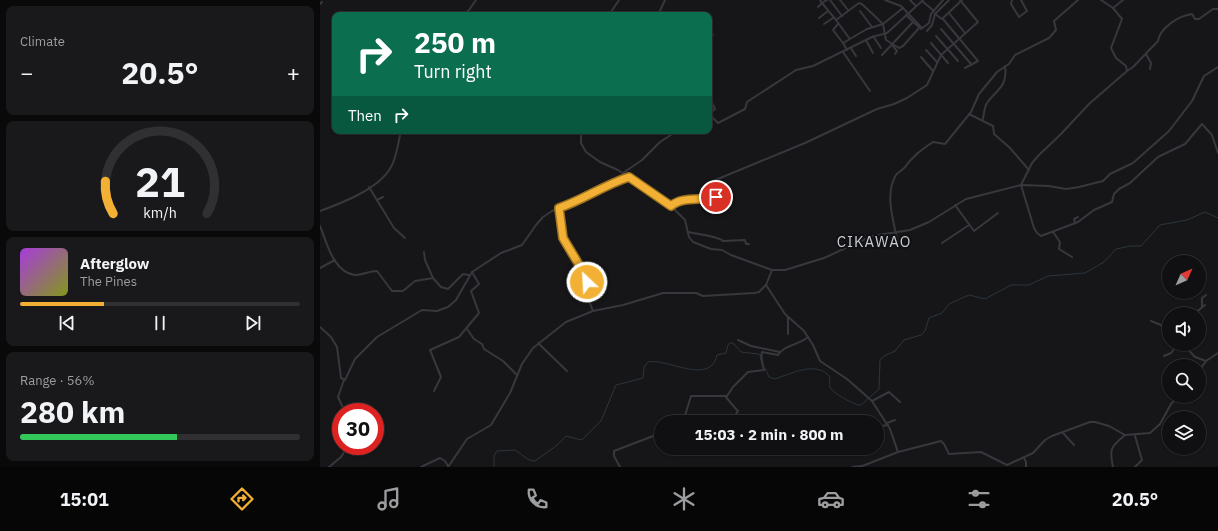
<!DOCTYPE html>
<html lang="en">
<head>
<meta charset="utf-8">
<style>
  :root { --surface:#101012; --page:#19191b; --text:#f1f3f6; --muted:#9c9d9f; --line:#303032; --accent:#f2b134 }
  body { margin:0; font-family:"IBM Plex Sans",sans-serif; background:var(--page); color:var(--text); height:100vh; display:flex; flex-direction:column; font-size:15px; white-space:nowrap }
  * { box-sizing:border-box; margin:0 }
  p { font-size:13px; color:var(--muted) }
  .icon { flex:none; width:22px; height:22px; fill:none; stroke:currentColor; stroke-width:2; stroke-linecap:round; stroke-linejoin:round }
  .map { position:relative; flex:1; overflow:hidden }
  .drawer { display:flex; flex-direction:column; gap:6px; padding:6px; background:#09090a; width:320px }
  .drawer>* { flex:none }
  .hud { position:absolute; left:12px; top:12px; width:380px; height:122px; border-radius:8px; box-shadow:0 1px 3px #0004,0 0 0 1px var(--line); background:#0b6e4f; color:#fff; overflow:hidden }
  .needle { width:26px; rotate:45deg }
  .controls { position:absolute; left:842px; top:255px; display:grid; gap:8px }
  .controls a { display:grid; place-items:center; width:44px; height:44px; border-radius:50%; background:var(--surface); box-shadow:0 1px 3px #0004,0 0 0 1px var(--line); font-size:20px }
  .speed { position:absolute; left:12px; top:403px; display:flex; gap:8px; font-size:20px; font-weight:700; text-align:center }
  .speed>* { display:grid; place-content:center; width:52px; height:52px; border-radius:50%; background:var(--surface); box-shadow:0 1px 3px #0004,0 0 0 1px var(--line); line-height:1 }
  .speed .limit { border:6px solid #d22; background:#fff; color:#111 }
  .pin { position:absolute; display:grid; place-items:center; width:34px; height:34px; color:#fff; margin:-17px; border:2px solid #fff; border-radius:50%; box-shadow:0 1px 4px #0007 }
  .me { position:absolute; width:44px; margin:-22px; rotate:335deg; stroke-linejoin:round; filter:drop-shadow(0 0 3px #0008) }
  .turn { display:flex; align-items:center; gap:14px; height:84px; padding:0 16px; font-size:18px }
  .turn .icon { width:52px; height:52px; stroke-width:2.5 }
  .turn b { display:block; font-size:28px; line-height:34px }
  .then { display:flex; align-items:center; height:38px; padding:0 16px; background:#0003; gap:8px; font-size:15px }
  .big { font-size:30px; font-weight:800; line-height:1.1 }
  .drawer .widget { flex:1; display:flex; flex-direction:column; justify-content:center; gap:6px; min-width:0; padding:0 14px; border-radius:8px; background:var(--page) }
  .drawer .dial { align-items:center; gap:0 }
  .dial svg { height:104px; overflow:visible; fill:none; stroke:var(--line); stroke-width:7; stroke-linecap:round; text-anchor:middle }
  .dial text { fill:var(--text); stroke:none }
  .song { display:flex; align-items:center; gap:12px }
  .cover { width:48px; height:48px; border-radius:6px; background:linear-gradient(135deg,hsl(280 70% 55%),hsl(70 70% 35%)) }
  .played { height:4px; border-radius:2px; background:linear-gradient(90deg,var(--accent) 30%,var(--line) 30%) }
  .keys { display:flex; justify-content:space-around; direction:ltr }
  .heat { display:flex; justify-content:space-between; align-items:center; font-size:22px; direction:ltr }
  .charge { height:6px; border-radius:3px; background:linear-gradient(90deg,#34c759 56%,var(--line) 0) }
  .trip { position:absolute; left:334px; top:415px; width:230px; height:40px; border-radius:20px; background:var(--surface); box-shadow:0 1px 3px #0004,0 0 0 1px var(--line); font-weight:800; line-height:40px; text-align:center }
  .dock { display:flex; height:64px; justify-content:space-around; align-items:center; background:#060607; color:var(--muted) }
  .dock .icon { width:28px; height:28px }
  .dock .on { color:var(--accent) }
  .dock b { font-size:18px; color:var(--text) }
  main { display:flex; flex:1; min-height:0 }
  .map>svg:first-child { display:block }
  .lines { fill:none; stroke-linecap:round; stroke-linejoin:round }
  .stream { stroke:#2c353c; stroke-width:1 }
  .street { stroke:#37383d; stroke-width:2 }
  .route-casing { stroke:#9d7322; stroke-width:10 }
  .route { stroke:#f2b134; stroke-width:7 }
  .labels { text-anchor:middle; stroke-width:4; stroke-linejoin:round; paint-order:stroke }
  .quarter-label { font-size:15px; letter-spacing:1px; fill:#c9ccd4; stroke:#111113 }
</style>
</head>
<body>
<main>
<section class="drawer">
<div class="widget"><p>Climate</p>
<div class="heat"><a>−</a><b class="big">20.5°</b><a>+</a></div>
</div>
<div class="widget dial"><svg viewBox="0 0 100 80">
<path d="M14 69A42 42 0 1 1 86 69"/>
<path d="M14 69A42 42 0 0 1 8 44" stroke="#f2b134"/>
<text x="50" y="56" font-size="32" font-weight="700">21</text>
<text x="50" y="72" font-size="11">km/h</text>
</svg></div>
<div class="widget">
<div class="song"><i class="cover"></i><div><b>Afterglow</b><p>The Pines</p></div></div>
<div class="played"></div>
<div class="keys"><svg class="icon" aria-label="previous" viewBox="0 0 24 24"><path d="M18 5L8 12l10 7zM5 5v14"/></svg><svg class="icon" aria-label="pause" viewBox="0 0 24 24"><path d="M8 5v14M16 5v14"/></svg><svg class="icon" aria-label="next" viewBox="0 0 24 24"><path d="M6 5l10 7-10 7zM19 5v14"/></svg></div>
</div>
<div class="widget"><p>Range · 56%</p><b class="big">280 km</b><div class="charge"></div></div>
</section>
<div class="map">
<svg width="898" height="467" viewBox="0 0 898 467">
  <rect width="100%" height="100%" fill="#161618"/>
  <g class="lines">
    <!-- stream -->
    <g class="stream">
      <path d="M445,368L449,377L455,379C470,374 497,360 510,377C510,380 509,384 510,387C511,392 535,406 541,405L559,389L560,360L564,356L575,351L584,340L601,335L605,331L609,318L622,313L629,304L642,298L649,295L665,299L691,285H709L728,276L765,273L784,262L796,249L810,246H821L840,225L867,220L885,212L898,218"/>
      <path d="M174,467V456L177,451L195,450L209,460L215,461L236,446L246,436L262,440L281,421L296,385L323,378L324,367L328,362C344,358 380,380 393,364C395,362 396,358 397,355L406,353L408,345L410,343H413L421,352L438,354L442,357L443,363"/>
    </g>
    <!-- street -->
    <g class="street">
      <polyline points="500,0 502,3 507,0"/>
      <polyline points="510,0 522,16"/>
      <polyline points="520,0 528,10"/>
      <polyline points="565,0 581,6 602,28"/>
      <polyline points="590,0 596,6"/>
      <polyline points="692,0 691,4 699,17 707,11 701,0"/>
      <polyline points="602,1 614,11"/>
      <polyline points="0,4 2,2"/>
      <polyline points="498,7 502,3 516,20"/>
      <polyline points="793,8 803,0"/>
      <polyline points="540,11 552,27"/>
      <polyline points="629,13 645,33"/>
      <polyline points="615,14 622,19 642,0"/>
      <polyline points="142,15 149,10 156,0"/>
      <polyline points="289,15 299,0"/>
      <polyline points="338,15 345,0"/>
      <polyline points="586,15 601,29 609,23 611,14 623,0"/>
      <polyline points="499,18 508,11"/>
      <polyline points="623,19 658,61 645,68"/>
      <polyline points="504,24 513,18"/>
      <polyline points="518,24 513,30 523,43"/>
      <polyline points="621,29 651,64"/>
      <polyline points="607,31 612,25 615,14 629,0"/>
      <polyline points="553,36 561,48"/>
      <polyline points="616,36 638,61"/>
      <polyline points="529,38 516,20 539,3 542,4 563,24 566,40 579,48 583,46 599,28"/>
      <polyline points="389,39 393,35"/>
      <polyline points="546,40 553,53"/>
      <polyline points="611,43 628,63"/>
      <polyline points="572,45 577,51 575,54"/>
      <polyline points="531,48 536,56"/>
      <polyline points="527,50 523,43 547,29 563,24 583,8"/>
      <polyline points="606,50 617,62"/>
      <polyline points="523,52 550,91"/>
      <polyline points="826,54 831,63 830,69"/>
      <polyline points="562,55 593,22"/>
      <polyline points="601,57 613,71"/>
      <polyline points="898,67 884,76 872,101 849,131 813,163 790,174 783,181 759,187 746,189 729,186 701,185 714,228 717,233 721,236 758,222 774,210 792,202 794,194 799,189 810,183 838,157 865,144 882,124 892,135 898,153"/>
      <path d="M807,71L813,67L838,41C840,28 858,16 872,14L875,19H879L893,9H898"/>
      <polyline points="389,96 395,109 389,114"/>
      <polyline points="389,114 398,123 425,109 427,102 476,70 493,66 552,37 567,33 603,0"/>
      <polyline points="649,114 673,126 674,134 690,148 709,170"/>
      <path d="M663,119C664,114 664,108 667,103C676,90 688,87 685,66"/>
      <polyline points="261,131 261,143 266,152 280,162 298,170 351,206 365,220 369,237 373,242 391,249 402,250 411,255 452,270 465,270 504,258 552,236 590,230 609,222 646,199 701,185 712,163 719,155 741,134 769,104 807,71 806,66 796,58 791,48 802,19 793,8 781,0"/>
      <polyline points="166,134 168,131"/>
      <polyline points="303,173 322,160 340,142 357,131"/>
      <polyline points="49,187 74,228 85,238"/>
      <polyline points="57,200 63,197"/>
      <polyline points="386,200 397,196 393,181 485,143 557,109 574,104 587,98 607,85 621,55 658,22 640,0"/>
      <polyline points="635,205 654,231 678,213"/>
      <polyline points="351,206 359,200 385,200 390,212 393,214"/>
      <polyline points="239,208 243,238 259,263 267,281 268,298 273,311"/>
      <path d="M0,211C22,203 59,189 71,167C77,157 78,142 81,131"/>
      <polyline points="755,223 754,219 758,217"/>
      <path d="M0,226C7,243 13,272 35,275C43,275 49,271 57,271L72,291H83L95,281L113,278L121,287L128,289L143,274L149,275"/>
      <path d="M368,232C376,234 398,236 403,241L425,240L426,244H429"/>
      <polyline points="733,232 740,242 739,249 752,257"/>
      <path d="M578,243C574,223 564,194 576,175C578,172 583,170 585,167C593,156 601,150 613,142L625,144L651,112L659,94L677,72L689,64L695,55L729,38L736,30L734,21L758,0"/>
      <polyline points="622,243 649,225"/>
      <polyline points="104,252 105,260 113,278"/>
      <polyline points="0,268 15,260"/>
      <polyline points="452,270 446,285 465,314 484,331 493,345 500,361 527,379 552,401 570,429 578,452"/>
      <polyline points="882,307 882,298 886,295"/>
      <polyline points="874,314 885,305"/>
      <polyline points="831,321 841,325 849,336"/>
      <polyline points="0,327 11,337 17,347 21,378 25,380 35,359 57,337 102,310 117,311 128,307 136,300 152,272 181,253 202,245 216,225 223,217 232,211 255,203 268,194 309,177"/>
      <polyline points="147,329 154,339 162,344 164,349 183,361 197,375"/>
      <polyline points="468,334 468,317"/>
      <polyline points="418,340 431,346 460,352"/>
      <polyline points="218,343 247,371"/>
      <polyline points="863,344 875,357 886,361"/>
      <polyline points="844,356 851,353 858,344"/>
      <polyline points="879,371 886,361 898,353"/>
      <polyline points="24,380 18,397 25,412"/>
      <polyline points="114,391 121,377 110,350 139,337 159,313 151,291 159,284 152,272"/>
      <polyline points="405,396 416,409 418,411 416,414 423,422"/>
      <polyline points="552,401 569,392 580,402"/>
      <polyline points="553,419 556,422"/>
      <path d="M363,422L371,396H407L413,387L428,372L444,370L441,358L442,352L458,355C464,345 479,345 488,337"/>
      <polyline points="557,423 561,426 568,425"/>
      <polyline points="567,423 575,420"/>
      <polyline points="743,433 754,445"/>
      <polyline points="704,458 706,462 706,467"/>
      <polyline points="9,467 21,457 28,446"/>
      <polyline points="101,467 120,458 125,461 128,466"/>
      <polyline points="128,467 147,439 171,425 190,393 202,364 213,348 246,322 273,311 303,305 343,293 376,293 383,296 434,293 439,292 446,285"/>
      <polyline points="300,467 294,456 294,451 341,433"/>
      <polyline points="532,467 542,466"/>
      <polyline points="540,467 578,452 621,441 624,444 629,454 661,452 687,465 713,453 725,440 732,436 770,422 775,422 789,426 805,435 830,433 840,424 851,404 859,396"/>
      <path d="M793,467C789,448 791,447 805,435"/>
      <polyline points="815,467 822,460 815,436"/>
    </g>
  </g>
  <g class="lines">
    <defs>
      <path id="route" d="M267,282L258,263L243,238L239,208C263,200 284,185 309,177L351,206C362,196 381,201 396,197"/>
    </defs>
    <!-- route casing -->
    <use href="#route" class="route-casing"/>
    <!-- route -->
    <use href="#route" class="route"/>
  </g>
  <g class="labels">
    <!-- quarter labels -->
    <g class="quarter-label">
      <text x="554" y="247">CIKAWAO</text>
    </g>
  </g>
</svg>
<div class="controls">
<a><svg class="needle" viewBox="-14 -14 28 28"><path d="M0-13l5 13h-10z" fill="#e53935"/><path d="M0 13l5-13h-10z" fill="#9c9d9f"/></svg></a>
<a><svg class="icon" aria-label="sound" viewBox="0 0 24 24"><path d="M4 9h4l5-4v14l-5-4H4zM17 9q2 3 0 6"/></svg></a>
<a><svg class="icon" aria-label="search" viewBox="0 0 24 24"><circle cx="10" cy="10" r="6"/><path d="M15 15l6 6"/></svg></a>
<a><svg class="icon" aria-label="layers" viewBox="0 0 24 24"><path d="M12 4l9 5-9 5-9-5zM3 14l9 5 9-5"/></svg></a>
</div>
<div class="speed"><div class="limit">30</div></div>
<div class="pin" style="left:396px;top:197px;background:#d93025"><svg class="icon" aria-label="arrive" viewBox="0 0 24 24"><path d="M6 21V4h12l-3 4 3 4H6"/></svg></div>
<svg class="me" style="left:267px;top:282px" viewBox="-20 -20 40 40"><circle r="17" fill="#f2b134" stroke="#fff" stroke-width="3"/><path d="M0-11L8 9 0 5-8 9z" fill="#fff"/></svg>
<div class="trip">15:03 · 2 min · 800 m</div>
<div class="hud">
<div class="turn"><svg class="icon" aria-label="right" viewBox="0 0 24 24"><path d="M7 20v-9h11M14 6l5 5-5 5"/></svg><div><b>250 m</b>Turn right</div></div>
<div class="then">Then<svg class="icon" aria-label="right" viewBox="0 0 24 24"><path d="M7 20v-9h11M14 6l5 5-5 5"/></svg></div>
</div>
</div>
</main>
<nav class="dock">
<b>15:01</b>
<svg class="icon on" aria-label="directions" viewBox="0 0 24 24"><path d="M12 3l9 9-9 9-9-9zM9 14v-3h6M13 9l2 2-2 2"/></svg>
<svg class="icon" aria-label="music" viewBox="0 0 24 24"><path d="M9 18V5l10-2v13"/><circle cx="6" cy="18" r="3"/><circle cx="16" cy="16" r="3"/></svg>
<svg class="icon" aria-label="phone" viewBox="0 0 24 24"><path d="M5 4h4l2 5-3 2q2 4 5 5l2-3 5 2v4C11 20 4 13 5 4z"/></svg>
<svg class="icon" aria-label="climate" viewBox="0 0 24 24"><path d="M12 3v18M4 7l16 10M4 17L20 7"/></svg>
<svg class="icon" aria-label="car" viewBox="0 0 24 24"><path d="M5 17H2v-5l4-1 3-4h7l3 4 3 1v5h-3M9 17h6M6 11h13"/><circle cx="7" cy="17" r="2"/><circle cx="17" cy="17" r="2"/></svg>
<svg class="icon" aria-label="filters" viewBox="0 0 24 24"><path d="M4 7h16M4 17h16"/><circle cx="9" cy="7" r="2"/><circle cx="15" cy="17" r="2"/></svg>
<b>20.5°</b>
</nav>
</body>
</html>
